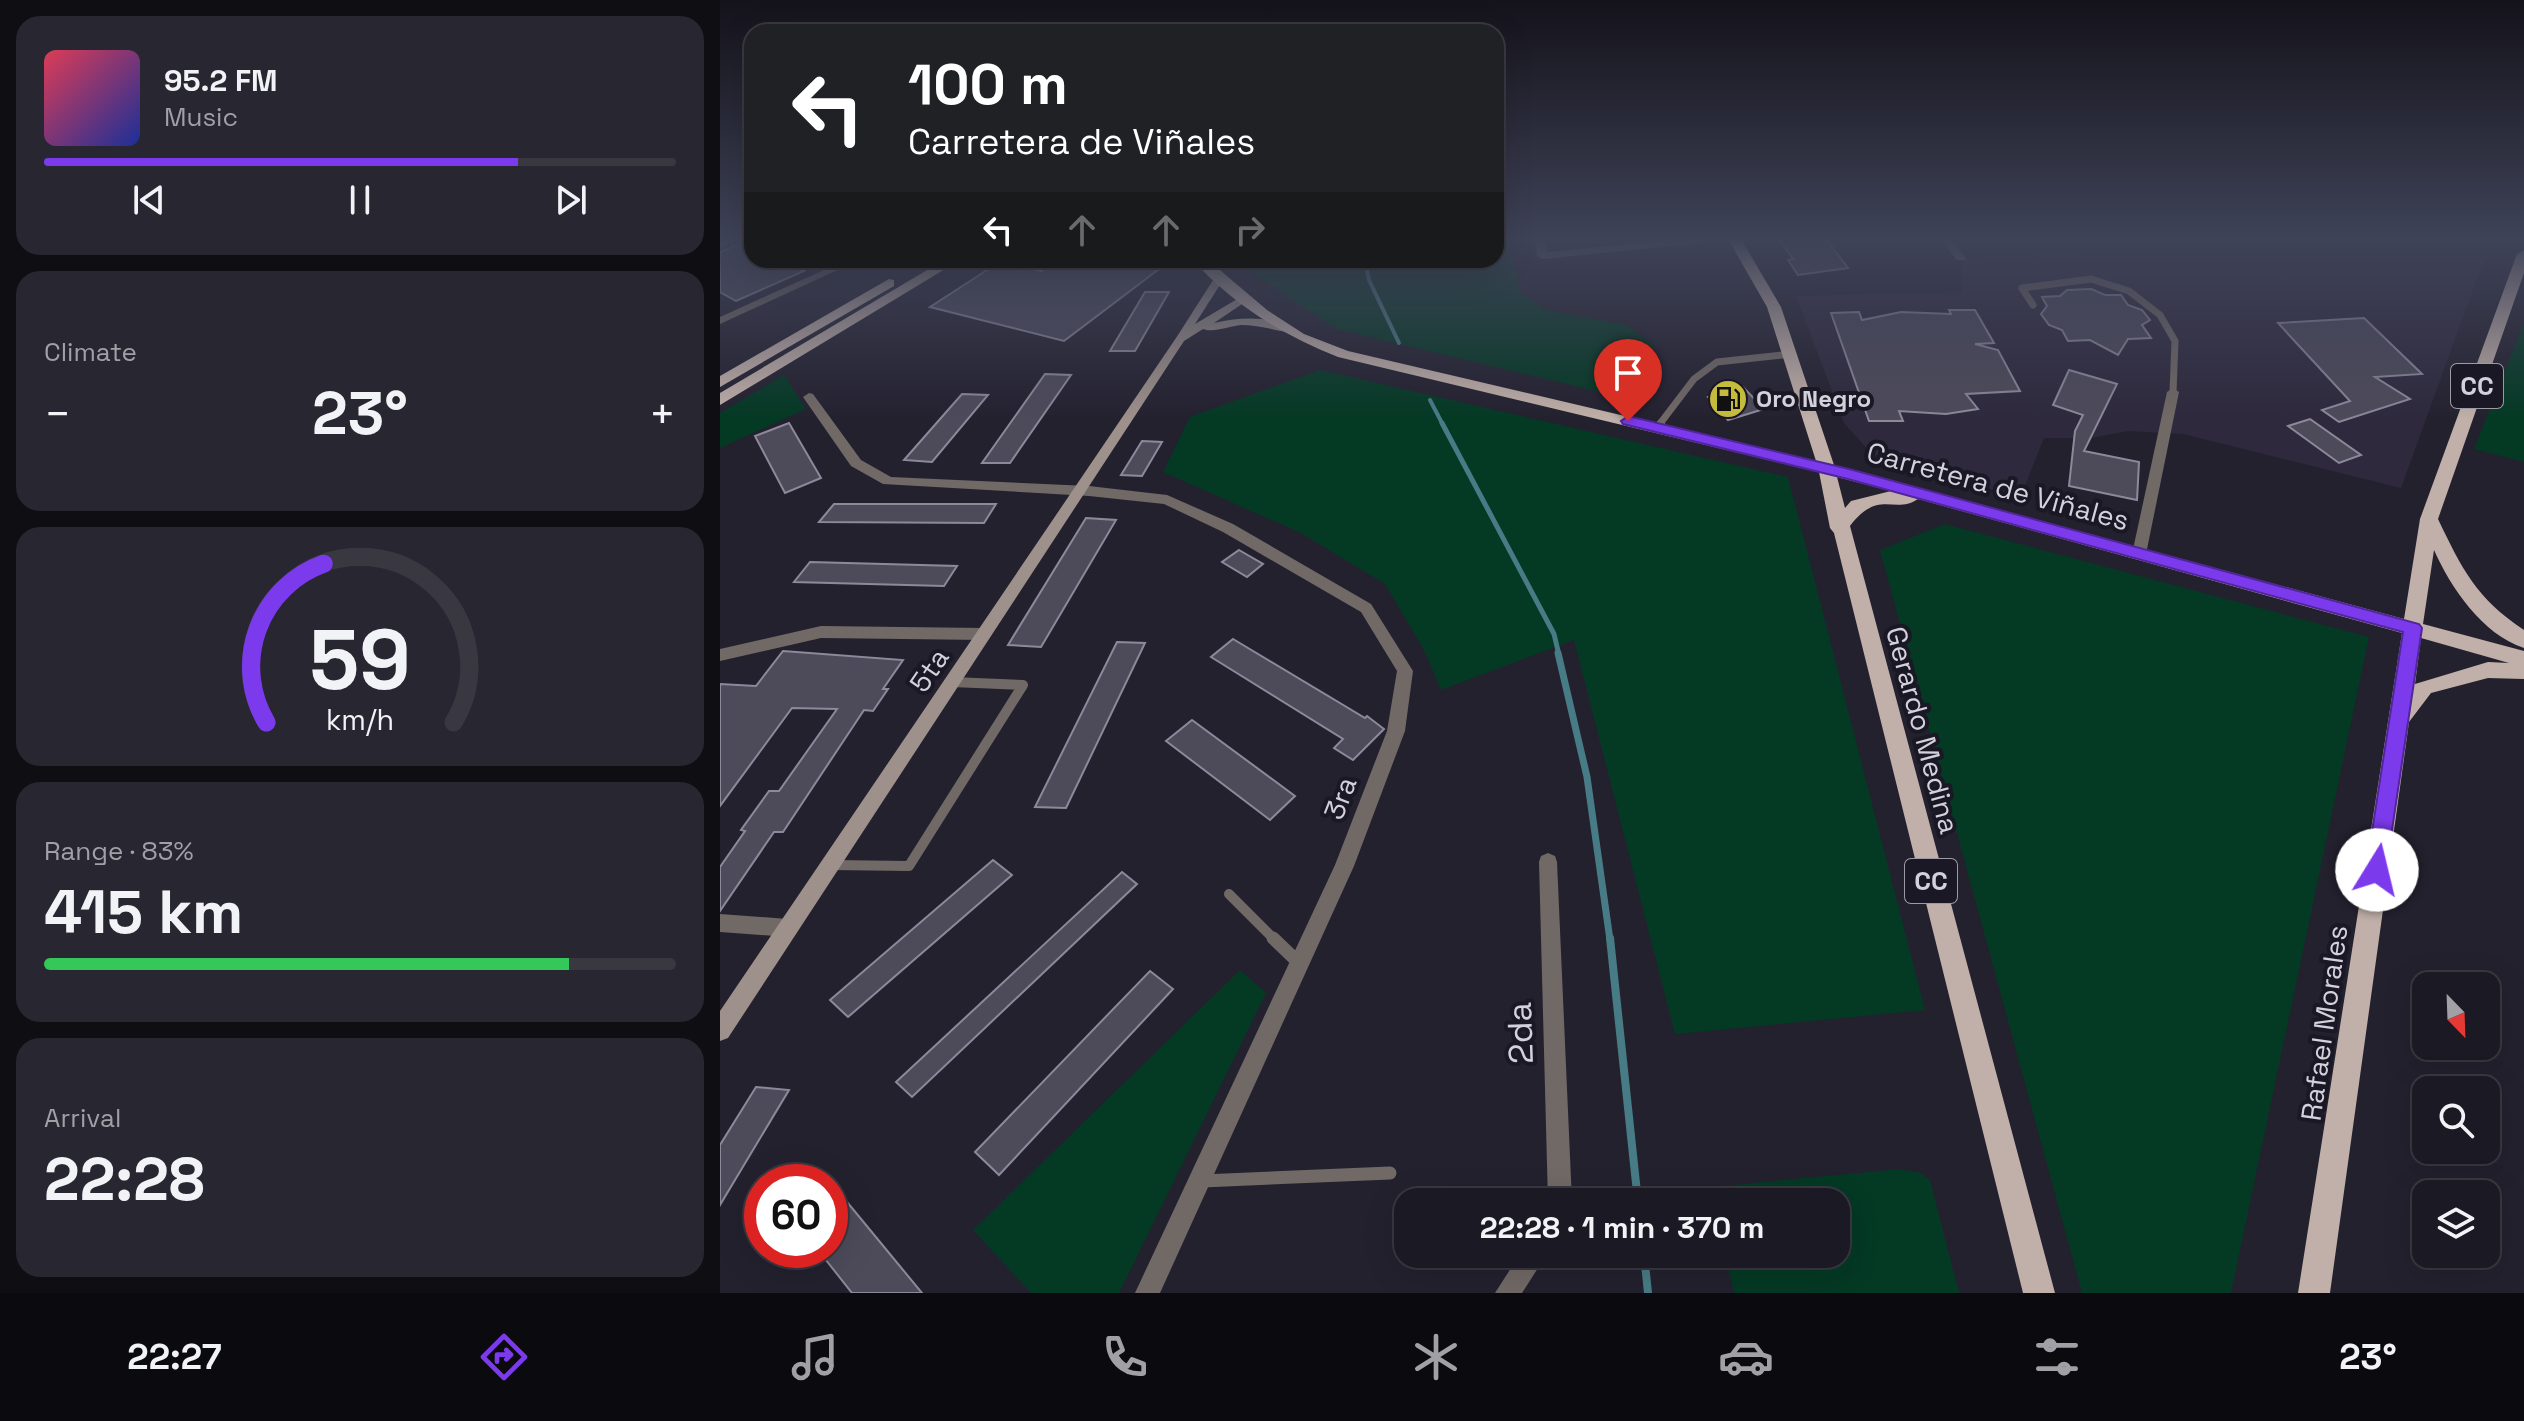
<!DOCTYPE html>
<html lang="en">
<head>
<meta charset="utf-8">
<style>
  :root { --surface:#1b1923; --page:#282630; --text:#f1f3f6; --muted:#a0a0a6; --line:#393841; --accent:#7c3aed }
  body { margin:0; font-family:"Space Grotesk",sans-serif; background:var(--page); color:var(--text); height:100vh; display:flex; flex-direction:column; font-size:30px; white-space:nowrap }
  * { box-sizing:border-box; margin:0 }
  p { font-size:26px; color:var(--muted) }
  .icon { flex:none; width:44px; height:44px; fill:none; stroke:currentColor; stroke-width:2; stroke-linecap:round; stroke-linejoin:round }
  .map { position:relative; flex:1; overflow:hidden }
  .side { display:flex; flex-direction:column; gap:16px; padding:16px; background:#0f0e13; width:720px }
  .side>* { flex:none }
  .banner { position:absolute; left:24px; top:24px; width:760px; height:244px; border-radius:24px; box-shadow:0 8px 32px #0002,0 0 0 2px var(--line); background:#202124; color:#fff; overflow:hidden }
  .needle { width:52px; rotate:157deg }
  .fabs { position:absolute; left:1692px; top:972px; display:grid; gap:16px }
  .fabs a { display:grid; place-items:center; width:88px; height:88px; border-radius:16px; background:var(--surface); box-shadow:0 8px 32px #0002,0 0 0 2px var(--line); font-size:40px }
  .speed { position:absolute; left:24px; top:1164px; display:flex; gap:16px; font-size:40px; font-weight:700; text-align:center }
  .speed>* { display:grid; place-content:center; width:104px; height:104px; border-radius:50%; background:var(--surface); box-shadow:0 8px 32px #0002,0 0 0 2px var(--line); line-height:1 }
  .speed .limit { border:12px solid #d22; background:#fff; color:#111 }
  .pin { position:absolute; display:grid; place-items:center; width:68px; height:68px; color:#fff; margin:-82px -34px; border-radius:50% 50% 50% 0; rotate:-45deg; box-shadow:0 0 8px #0007 }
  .pin .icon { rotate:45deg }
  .me { position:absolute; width:88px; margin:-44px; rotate:9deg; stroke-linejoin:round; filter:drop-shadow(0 0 6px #0008) }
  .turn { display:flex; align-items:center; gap:28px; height:168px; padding:0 32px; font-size:36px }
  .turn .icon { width:104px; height:104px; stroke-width:2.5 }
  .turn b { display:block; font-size:56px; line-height:68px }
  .lanes { display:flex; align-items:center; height:76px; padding:0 32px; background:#0003; justify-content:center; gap:40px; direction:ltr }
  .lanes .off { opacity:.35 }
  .big { font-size:60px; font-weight:700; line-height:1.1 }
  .side .card { flex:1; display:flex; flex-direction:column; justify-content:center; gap:12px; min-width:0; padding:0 28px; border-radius:24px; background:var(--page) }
  .side .dial { align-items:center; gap:0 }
  .dial svg { height:208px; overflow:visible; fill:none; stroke:var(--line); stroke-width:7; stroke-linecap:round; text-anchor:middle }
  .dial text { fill:var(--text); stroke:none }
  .song { display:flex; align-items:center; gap:24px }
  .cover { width:96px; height:96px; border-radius:12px; background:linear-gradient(135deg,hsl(350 70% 55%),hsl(230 70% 35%)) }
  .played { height:8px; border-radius:4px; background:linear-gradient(90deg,var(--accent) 75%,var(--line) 75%) }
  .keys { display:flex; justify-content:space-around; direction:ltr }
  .heat { display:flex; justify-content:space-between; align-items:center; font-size:44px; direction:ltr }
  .charge { height:12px; border-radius:6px; background:linear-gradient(90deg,#34c759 83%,var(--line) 0) }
  .trip { position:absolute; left:674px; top:1188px; width:456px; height:80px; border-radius:24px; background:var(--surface); box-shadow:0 8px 32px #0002,0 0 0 2px var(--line); font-weight:700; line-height:80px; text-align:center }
  .tab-bar { display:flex; height:128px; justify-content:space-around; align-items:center; background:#0b0a0e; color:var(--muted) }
  .tab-bar .icon { width:56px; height:56px }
  .tab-bar .on { color:var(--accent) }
  .tab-bar b { font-size:36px; color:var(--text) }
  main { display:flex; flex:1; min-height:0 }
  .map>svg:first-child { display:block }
  .built { fill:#2e293d }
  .green { fill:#043924 }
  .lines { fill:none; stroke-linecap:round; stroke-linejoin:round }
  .stream-far3 { stroke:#477c86; stroke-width:4 }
  .stream-far2 { stroke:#477c86; stroke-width:5 }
  .stream-far1 { stroke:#477c86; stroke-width:7 }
  .stream { stroke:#477c86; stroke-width:8 }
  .building { fill:#4d4a5a; stroke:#8d899b; stroke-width:2 }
  .lane-far3 { stroke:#716966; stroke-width:7 }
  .lane-far2 { stroke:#716966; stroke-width:8 }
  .lane-far1 { stroke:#716966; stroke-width:10 }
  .lane { stroke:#716966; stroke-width:13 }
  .street { fill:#716966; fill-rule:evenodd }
  .secondary { fill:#9e918b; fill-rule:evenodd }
  .primary { fill:#c1b0a9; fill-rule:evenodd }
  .route { fill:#7c3aed; stroke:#51269a; stroke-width:2 }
  .labels { text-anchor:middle; stroke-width:8; stroke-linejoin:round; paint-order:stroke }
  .far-poi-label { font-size:24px; font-weight:bold; fill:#d3d1db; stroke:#1a1825; text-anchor:start }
  .shield { fill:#1a1825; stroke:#9c9aa4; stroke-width:2 }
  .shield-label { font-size:26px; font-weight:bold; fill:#d3d1db }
  .street-label { font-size:28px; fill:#d3d1db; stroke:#1a1825 }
  .near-street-label { font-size:34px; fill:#d3d1db; stroke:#1a1825 }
</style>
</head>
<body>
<main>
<section class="side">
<div class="card">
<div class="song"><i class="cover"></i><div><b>95.2 FM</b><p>Music</p></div></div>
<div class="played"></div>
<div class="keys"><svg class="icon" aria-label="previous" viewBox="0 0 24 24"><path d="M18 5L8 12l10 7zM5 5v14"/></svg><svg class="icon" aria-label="pause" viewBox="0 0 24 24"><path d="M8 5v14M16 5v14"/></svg><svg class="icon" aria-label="next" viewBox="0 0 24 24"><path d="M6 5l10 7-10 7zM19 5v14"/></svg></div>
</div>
<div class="card"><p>Climate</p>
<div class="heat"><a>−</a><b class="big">23°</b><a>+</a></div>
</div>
<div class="card dial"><svg viewBox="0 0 100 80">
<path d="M14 69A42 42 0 1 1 86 69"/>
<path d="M14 69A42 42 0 0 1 36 8" stroke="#7c3aed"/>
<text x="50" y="56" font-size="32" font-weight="700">59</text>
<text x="50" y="72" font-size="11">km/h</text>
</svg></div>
<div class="card"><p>Range · 83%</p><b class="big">415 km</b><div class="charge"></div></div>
<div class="card"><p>Arrival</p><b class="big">22:28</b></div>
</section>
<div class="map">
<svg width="1804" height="1293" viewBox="0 0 1804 1293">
  <rect width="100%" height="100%" fill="#24212f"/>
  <!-- built -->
  <polygon class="built" points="1422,239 1617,239 1623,246 1660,248 1654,239 1776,239 1756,281 1681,488 1463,434 1408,431 1371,438 1324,438 1300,498 1152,454 1124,423 1076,296 1242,292 1241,258 1421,246"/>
  <!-- green -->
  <g class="green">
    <polygon points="776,239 788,239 801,293 826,310 906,325 934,345 923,368 884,393 617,329 541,279 521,260 776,260"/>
    <polygon points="1804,323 1804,462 1754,449"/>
    <polygon points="600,370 1068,477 1205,1010 955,1034 854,640 721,690 704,650 665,584 581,533 443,472 470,417"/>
    <polygon points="64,375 86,409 0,448 0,413"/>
    <polygon points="1225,524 1649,637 1511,1293 1362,1293 1160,550"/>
    <polygon points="520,970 546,993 399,1293 311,1293 253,1230"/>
    <polygon points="1180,1169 1201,1173 1210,1180 1239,1293 1014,1293 1005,1254 1116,1254 1116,1202 1002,1202 1001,1186"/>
  </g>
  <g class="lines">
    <!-- stream-far3 -->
    <g class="stream-far3">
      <polyline points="645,260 649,280 679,343"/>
      <polyline points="710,400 723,425"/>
    </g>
    <!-- stream-far2 -->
    <polyline class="stream-far2" points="722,423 834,634 839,655"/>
    <!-- stream-far1 -->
    <polyline class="stream-far1" points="838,653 867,777 890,940"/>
    <!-- stream -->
    <g class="stream">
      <polyline points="890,938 918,1202"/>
      <polyline points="924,1254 928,1293"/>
    </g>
  </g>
  <!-- building -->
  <g class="building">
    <polygon points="32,239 32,260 64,260 84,271 16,301 0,292 0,252"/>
    <polygon points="1059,239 1106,239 1128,268 1078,275 1068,260 1073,259"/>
    <polygon points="323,260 451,260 344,341 210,307 281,261 322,271"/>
    <polygon points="1371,289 1385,295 1401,295 1408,305 1422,310 1430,320 1422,325 1431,338 1408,339 1398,355 1370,340 1348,341 1342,330 1329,325 1321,314 1327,306 1322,297 1340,296 1347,290"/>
    <polygon points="425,292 449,292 415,351 390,351"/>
    <polygon points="1229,310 1255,310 1274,343 1255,344 1278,350 1300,391 1246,394 1258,409 1226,414 1179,411 1183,421 1149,421 1111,313 1139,312 1142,320 1181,312 1231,314"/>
    <polygon points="1644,318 1702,374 1655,377 1690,399 1619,422 1602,410 1630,401 1558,323"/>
    <polygon points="1349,370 1397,384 1364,451 1419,462 1417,500 1349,486 1355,431 1363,415 1333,405"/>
    <polygon points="325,374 351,375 290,463 262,463"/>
    <polygon points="1023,387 1044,409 1008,420 988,397"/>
    <polygon points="242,394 268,395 212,462 184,460"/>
    <polygon points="1590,419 1641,455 1619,463 1568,426"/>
    <polygon points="69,423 101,478 65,493 35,436"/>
    <polygon points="422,441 442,442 422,476 401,475"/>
    <polygon points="114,504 276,504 264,523 99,522"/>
    <polygon points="366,518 396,520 321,647 288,645"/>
    <polygon points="519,550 543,564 527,577 502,562"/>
    <polygon points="90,562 237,566 224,586 74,582"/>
    <polygon points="513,639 645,718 647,716 664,729 633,760 614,748 623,739 491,657"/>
    <polygon points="397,642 425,643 346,808 315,807"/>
    <polygon points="63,651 183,660 163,689 168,689 153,711 144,710 63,832 54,832 0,911 0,867 25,831 21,830 49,791 59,791 117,709 72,708 0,806 0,684 36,686"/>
    <polygon points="472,720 575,796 550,820 446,741"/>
    <polygon points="273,860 292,875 128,1017 110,1000"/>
    <polygon points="402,872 417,884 192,1097 176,1082"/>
    <polygon points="430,971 453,989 279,1175 255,1152"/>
    <polygon points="36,1087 69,1090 0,1205 0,1145"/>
    <polygon points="110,1182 132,1208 202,1293 132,1293 98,1250 110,1250"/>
  </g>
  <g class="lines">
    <!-- lane-far3 -->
    <g class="lane-far3">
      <polyline points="1313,305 1302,288 1371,279 1409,291 1440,315 1455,341 1453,392"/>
      <polyline points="939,425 974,379 997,362 1072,354"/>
    </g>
    <!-- lane-far2 -->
    <polyline class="lane-far2" points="937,428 941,423"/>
    <!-- lane-far1 -->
    <g class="lane-far1">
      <polyline points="110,865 189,866 303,685 232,682"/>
      <polyline points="509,894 555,940"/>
    </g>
    <!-- lane -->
    <g class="lane">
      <polyline points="553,938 579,963"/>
      <polyline points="482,1181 670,1173"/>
    </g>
    <!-- street -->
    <g class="street">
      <polygon points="7,239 21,239 0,249 0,242"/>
      <polygon points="815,239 825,239 827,252 959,239 998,239 993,242 822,259 817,256"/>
      <polygon points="1220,239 1231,239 1246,258 1245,260 1237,260"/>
      <polygon points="115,265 124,267 0,324 0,317"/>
      <polygon points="1453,388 1459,392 1426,554 1419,559 1412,554 1447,392"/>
      <polygon points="89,393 93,394 141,460 171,477 369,486 447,495 513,524 651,604 693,671 685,731 634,866 440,1293 415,1293 615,865 667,731 677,671 641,612 503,532 444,504 369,496 163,484 131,466 83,397"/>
      <polygon points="101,626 264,628 272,634 264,640 101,638 0,661 0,649"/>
      <polygon points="828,853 835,856 837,862 852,1202 828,1202 819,862 821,856"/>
      <polygon points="0,914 68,919 75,921 78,928 75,935 68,937 0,932"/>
      <polygon points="800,1254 827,1254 802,1293 775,1293"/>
    </g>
    <!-- secondary -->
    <path class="secondary" d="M500,274L505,277L475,324L524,295L528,296V300L494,323C518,317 551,315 572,329L566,332C551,329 536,325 521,325C509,326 494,333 483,329L464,341L8,1038L0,1041V1011L458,335L495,277Z"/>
    <!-- primary -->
    <g class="primary">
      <path d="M1008,239H1021L1061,307L1114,465L1684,619L1700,519L1797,254L1804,250V273L1718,519C1742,569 1756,598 1804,630V648C1762,634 1731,588 1714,550L1703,624L1804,651V679L1768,678L1711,693L1689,722L1610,1293H1578L1682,633L1198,499C1174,515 1159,488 1130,526L1335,1293H1303L1114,533L1110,528L1099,472L618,357C564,336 512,304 473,260H488L547,310L584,334L628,351L1096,461L1047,307ZM1117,477L1171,491L1131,501L1125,508ZM1701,638L1789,663L1768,662L1695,684Z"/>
      <polygon points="224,260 240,260 0,405 0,393"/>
      <polygon points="169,279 174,280 174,286 0,387 0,376"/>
    </g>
  </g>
  <!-- sky -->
  <linearGradient id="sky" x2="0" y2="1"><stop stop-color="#14121a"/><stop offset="0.57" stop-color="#3f4358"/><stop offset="1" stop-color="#3f4358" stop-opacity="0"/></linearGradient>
  <rect width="1804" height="420" fill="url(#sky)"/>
  <!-- route -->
  <polygon class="route" points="908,416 1129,469 1699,624 1702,628 1665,877 1657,880 1649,877 1646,870 1683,632 1128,479 903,424 901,421"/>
  <!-- icons -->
  <defs>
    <symbol id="fuel-disc" viewBox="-11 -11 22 22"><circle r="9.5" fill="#c5bc3d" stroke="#1a1825"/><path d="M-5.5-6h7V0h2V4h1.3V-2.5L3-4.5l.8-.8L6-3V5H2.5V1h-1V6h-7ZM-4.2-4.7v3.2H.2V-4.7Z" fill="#111"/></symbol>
  </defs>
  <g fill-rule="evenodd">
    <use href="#fuel-disc" x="986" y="377" width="44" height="44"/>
  </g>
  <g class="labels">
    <!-- far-poi labels -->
    <g class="far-poi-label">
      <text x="1036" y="407">Oro Negro</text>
    </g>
    <!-- shield labels -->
    <g class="shield">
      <rect x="1731" y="364" width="52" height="44" rx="6"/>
      <rect x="1185" y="859" width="52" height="44" rx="6"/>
    </g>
    <g class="shield-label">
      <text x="1757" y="395">CC</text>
      <text x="1211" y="890">CC</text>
    </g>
    <!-- street labels -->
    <g class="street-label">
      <text transform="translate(1278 486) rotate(15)" y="10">Carretera de Viñales</text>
      <text transform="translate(209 670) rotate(-56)" y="10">5ta</text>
      <text transform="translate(1203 730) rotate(75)" y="10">Gerardo Medina</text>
      <text transform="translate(620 798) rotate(-69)" y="10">3ra</text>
      <text transform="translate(1604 1023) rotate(-82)" y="10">Rafael Morales</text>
    </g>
    <!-- near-street labels -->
    <g class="near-street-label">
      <text transform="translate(800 1033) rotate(-92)" y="12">2da</text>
    </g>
  </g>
</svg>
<div class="fabs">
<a><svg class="needle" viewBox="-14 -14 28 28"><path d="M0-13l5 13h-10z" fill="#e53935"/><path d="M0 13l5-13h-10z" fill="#a0a0a6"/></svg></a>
<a><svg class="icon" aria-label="search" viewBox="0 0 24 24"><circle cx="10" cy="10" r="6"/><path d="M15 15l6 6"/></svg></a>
<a><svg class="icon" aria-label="layers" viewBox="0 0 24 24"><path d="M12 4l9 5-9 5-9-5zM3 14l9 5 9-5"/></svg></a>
</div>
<div class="speed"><div class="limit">60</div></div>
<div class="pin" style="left:908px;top:421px;background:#d93025"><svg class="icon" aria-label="arrive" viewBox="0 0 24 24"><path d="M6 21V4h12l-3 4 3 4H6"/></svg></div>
<svg class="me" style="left:1657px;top:870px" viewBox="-20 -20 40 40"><circle r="19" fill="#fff"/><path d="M0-13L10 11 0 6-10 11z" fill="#7c3aed"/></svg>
<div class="trip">22:28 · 1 min · 370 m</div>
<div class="banner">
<div class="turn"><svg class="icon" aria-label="left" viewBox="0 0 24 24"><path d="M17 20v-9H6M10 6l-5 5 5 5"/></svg><div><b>100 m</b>Carretera de Viñales</div></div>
<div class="lanes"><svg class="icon" aria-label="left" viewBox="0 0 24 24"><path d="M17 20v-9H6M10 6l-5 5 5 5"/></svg><svg class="icon off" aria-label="ahead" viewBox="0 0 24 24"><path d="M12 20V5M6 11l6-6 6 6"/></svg><svg class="icon off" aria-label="ahead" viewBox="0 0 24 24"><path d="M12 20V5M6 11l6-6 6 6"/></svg><svg class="icon off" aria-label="right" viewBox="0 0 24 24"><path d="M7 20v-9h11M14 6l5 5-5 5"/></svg></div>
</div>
</div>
</main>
<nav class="tab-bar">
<b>22:27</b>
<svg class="icon on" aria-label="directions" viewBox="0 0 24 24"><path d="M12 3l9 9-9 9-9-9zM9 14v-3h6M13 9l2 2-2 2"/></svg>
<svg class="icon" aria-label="music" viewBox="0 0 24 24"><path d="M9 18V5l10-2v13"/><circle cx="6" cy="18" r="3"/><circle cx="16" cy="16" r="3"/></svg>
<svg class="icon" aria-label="phone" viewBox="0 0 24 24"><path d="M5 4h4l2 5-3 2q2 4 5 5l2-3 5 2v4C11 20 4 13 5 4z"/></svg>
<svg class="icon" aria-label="climate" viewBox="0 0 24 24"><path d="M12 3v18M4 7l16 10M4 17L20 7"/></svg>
<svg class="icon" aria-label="car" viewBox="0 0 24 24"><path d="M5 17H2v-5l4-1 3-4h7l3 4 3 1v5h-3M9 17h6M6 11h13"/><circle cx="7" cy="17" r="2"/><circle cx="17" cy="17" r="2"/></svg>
<svg class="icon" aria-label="filters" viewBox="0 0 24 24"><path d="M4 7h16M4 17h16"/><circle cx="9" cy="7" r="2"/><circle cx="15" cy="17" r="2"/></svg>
<b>23°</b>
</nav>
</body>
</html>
